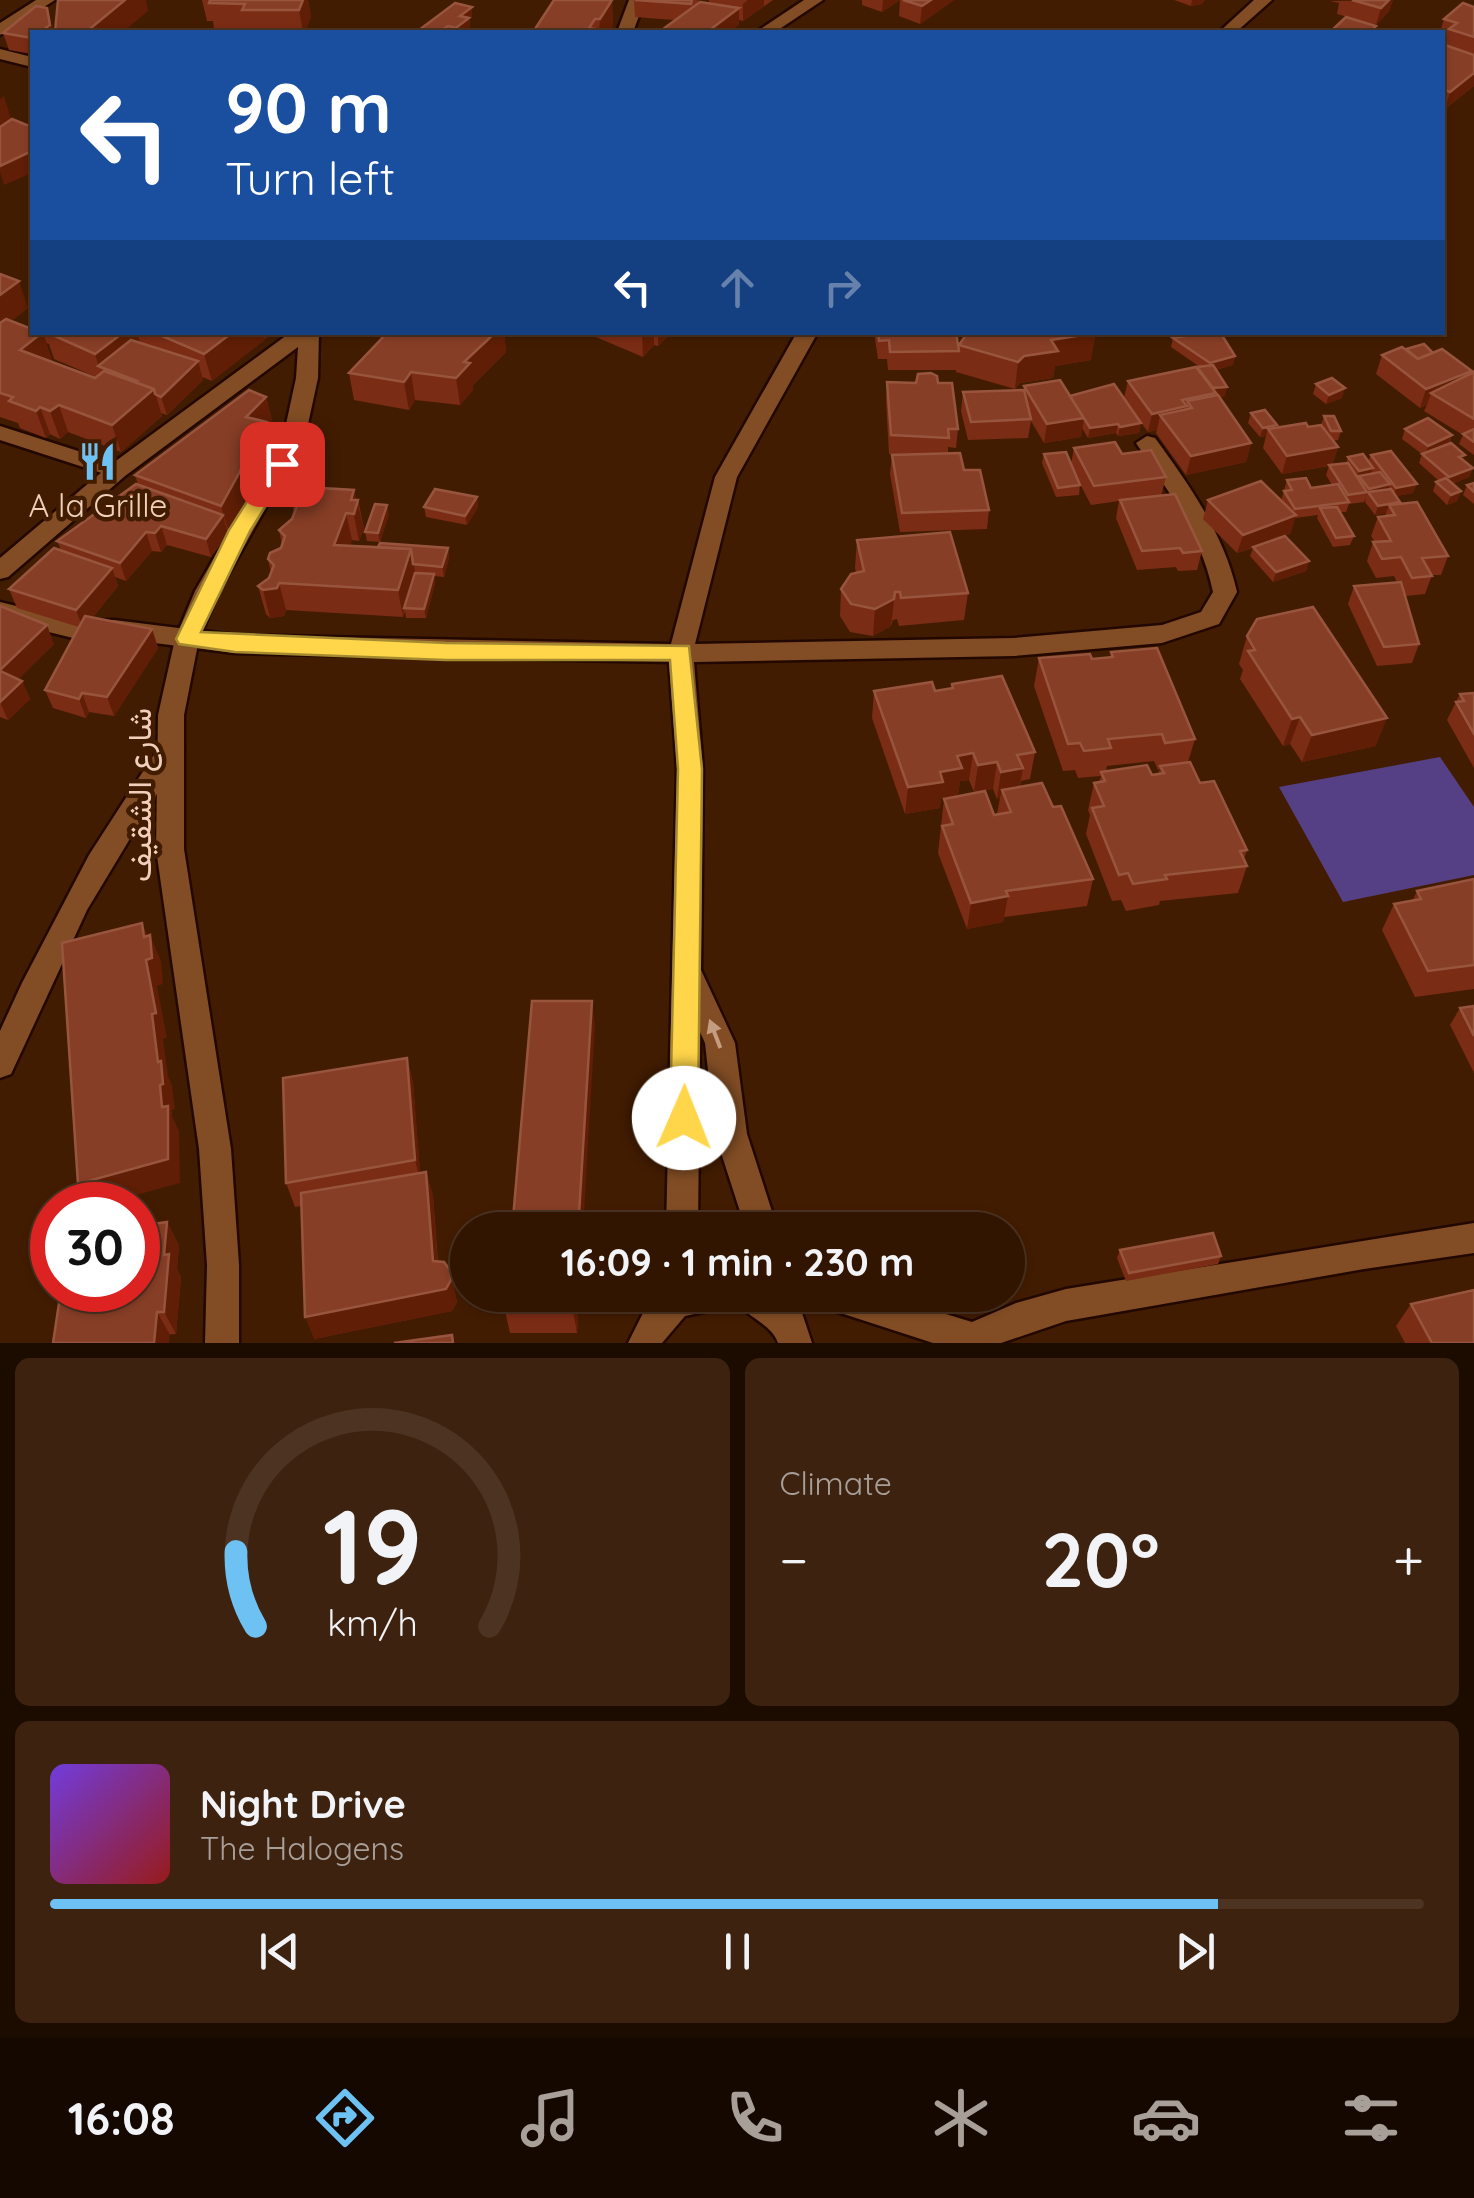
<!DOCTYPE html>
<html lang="en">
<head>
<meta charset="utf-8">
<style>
  :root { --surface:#321500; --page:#3d220f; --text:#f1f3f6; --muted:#a89f99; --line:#4d3422; --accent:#6ec2f3 }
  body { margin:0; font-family:Quicksand,Vazirmatn,sans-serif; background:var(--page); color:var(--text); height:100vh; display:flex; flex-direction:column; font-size:38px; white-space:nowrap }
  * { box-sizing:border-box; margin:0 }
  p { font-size:32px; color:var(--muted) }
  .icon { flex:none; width:55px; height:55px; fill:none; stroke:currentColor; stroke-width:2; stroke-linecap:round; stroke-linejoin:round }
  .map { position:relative; height:1343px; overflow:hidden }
  .sheet { display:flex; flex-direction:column; gap:15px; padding:15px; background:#1c0c00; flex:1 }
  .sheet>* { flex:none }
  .hud { position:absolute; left:30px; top:30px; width:1415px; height:305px; border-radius:0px; box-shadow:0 2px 8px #0004,0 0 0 2px var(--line); background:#1a4fa0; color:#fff; overflow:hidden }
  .speed { position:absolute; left:30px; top:1182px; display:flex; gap:20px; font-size:50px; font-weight:700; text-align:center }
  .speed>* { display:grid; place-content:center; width:130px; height:130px; border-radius:50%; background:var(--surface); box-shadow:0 2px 8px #0004,0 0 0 2px var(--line); line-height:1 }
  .speed .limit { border:15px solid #d22; background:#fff; color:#111 }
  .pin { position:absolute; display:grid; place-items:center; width:85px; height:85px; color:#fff; margin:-42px; border-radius:20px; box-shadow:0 5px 15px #0006 }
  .me { position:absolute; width:110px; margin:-55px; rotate:1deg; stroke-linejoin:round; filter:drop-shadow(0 0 8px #0008) }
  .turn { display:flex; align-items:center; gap:35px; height:210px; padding:0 30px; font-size:45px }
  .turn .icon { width:130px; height:130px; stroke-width:2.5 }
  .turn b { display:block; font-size:70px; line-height:85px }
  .lanes { display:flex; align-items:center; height:95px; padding:0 30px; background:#0003; justify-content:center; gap:50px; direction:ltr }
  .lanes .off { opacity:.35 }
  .big { font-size:75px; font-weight:800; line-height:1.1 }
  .sheet .widget { flex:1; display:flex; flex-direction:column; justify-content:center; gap:15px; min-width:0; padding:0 35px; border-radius:15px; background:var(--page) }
  .sheet .dial { align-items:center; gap:0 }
  .dial svg { height:260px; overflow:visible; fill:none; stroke:var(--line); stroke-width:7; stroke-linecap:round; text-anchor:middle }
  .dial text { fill:var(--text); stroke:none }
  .song { display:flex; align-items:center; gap:30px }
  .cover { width:120px; height:120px; border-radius:15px; background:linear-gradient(135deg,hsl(260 70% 55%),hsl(0 70% 35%)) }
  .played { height:10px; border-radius:5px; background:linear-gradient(90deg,var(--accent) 85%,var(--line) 85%) }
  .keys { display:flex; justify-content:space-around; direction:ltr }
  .heat { display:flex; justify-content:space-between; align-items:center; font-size:55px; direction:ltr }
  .sheet .tiles { flex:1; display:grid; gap:15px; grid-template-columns:1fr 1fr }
  .widget:last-child { grid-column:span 2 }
  .trip { position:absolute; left:450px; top:1212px; width:575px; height:100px; border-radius:50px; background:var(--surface); box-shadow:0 2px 8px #0004,0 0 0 2px var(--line); font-weight:800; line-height:100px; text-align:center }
  .tabs { display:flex; height:160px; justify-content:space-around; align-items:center; background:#140800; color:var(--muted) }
  .tabs .icon { width:70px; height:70px }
  .tabs .on { color:var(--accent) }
  .tabs b { font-size:45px; color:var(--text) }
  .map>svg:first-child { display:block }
  .green { fill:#564085 }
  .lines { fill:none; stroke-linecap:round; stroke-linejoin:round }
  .minor-casing { stroke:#220800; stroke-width:5 }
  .secondary-casing { stroke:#220800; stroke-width:5 }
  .minor { fill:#824d24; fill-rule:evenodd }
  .secondary { fill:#824d24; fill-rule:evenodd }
  .wall { fill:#7b2c15; fill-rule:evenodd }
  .shaded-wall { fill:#5f1e05 }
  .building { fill:#873e26; stroke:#98553e; stroke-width:2.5 }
  .oneway { fill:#c49c7f }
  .route { fill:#ffd54a; stroke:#a68a30; stroke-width:2.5 }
  .labels { text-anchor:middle; stroke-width:9; stroke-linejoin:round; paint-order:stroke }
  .poi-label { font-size:32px; fill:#f0d0bb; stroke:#421c00 }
  .street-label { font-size:32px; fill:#f0d0bb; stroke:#421c00 }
</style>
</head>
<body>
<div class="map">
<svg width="1474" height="1343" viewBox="0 0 1474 1343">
  <rect width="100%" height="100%" fill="#421c00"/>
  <!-- green -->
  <polygon class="green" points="1440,757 1474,807 1474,875 1343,902 1279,787"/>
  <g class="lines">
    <defs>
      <g id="minor">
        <polygon points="36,0 55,0 0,35 0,23"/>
        <polygon points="629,0 645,0 633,32 617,32"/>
        <polygon points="1254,0 1272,0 1236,32 1219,32"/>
        <polygon points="0,49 32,57 32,67 0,59"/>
        <path d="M797,332H818L737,477L695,644L1014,638L1162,625L1201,612L1213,592C1201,534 1168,491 1136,443L1147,436L1155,438C1190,486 1224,534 1237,592L1219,624L1162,643L1014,656L694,662L703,769L701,970L735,1043L747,1134L778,1230H746L715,1134L705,1043L700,1032L698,1230H666L677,769L669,662L235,653L114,638L77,639L0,620V602L77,621L114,620L235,635L671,644L715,477Z"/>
        <polygon points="0,426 125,466 128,471 117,478 0,440"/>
        <polygon points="171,739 180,742 184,749 87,910 11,1074 0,1078 0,1031 22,983 89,855 162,742"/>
        <polygon points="1474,1223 1474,1253 1364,1269 1066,1321 1001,1343 933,1343 819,1306 814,1295 884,1295 972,1322 1016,1303 1066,1289"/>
        <path d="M658,1295H778L802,1313L812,1343H778C771,1322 744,1318 736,1298L732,1306L685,1316L662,1343H628L646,1307Z"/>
      </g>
      <g id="secondary">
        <polygon points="804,0 823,0 775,32 756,32"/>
        <polygon points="291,332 319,332 318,378 305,438 219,591 199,639 184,715 184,849 231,1149 239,1265 239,1343 205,1343 207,1265 199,1149 156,849 158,715 175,639 195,591 283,438 296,378 298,347 125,476 8,577 0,579 0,558 109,466"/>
      </g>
    </defs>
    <!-- minor casing -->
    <use href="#minor" class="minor-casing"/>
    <!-- secondary casing -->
    <use href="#secondary" class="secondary-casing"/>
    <!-- minor -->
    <use href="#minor" class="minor"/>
    <!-- secondary -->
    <use href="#secondary" class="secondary"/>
  </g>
  <!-- wall -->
  <g class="wall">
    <polygon points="202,0 308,0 311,17 305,32 247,32 246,28 214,28 213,21 207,21"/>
    <polygon points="612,0 613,25 609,32 533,32"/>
    <polygon points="634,0 699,0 697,4 709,4 709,0 773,0 743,21 739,20 739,25 635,17"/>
    <polygon points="862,0 954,0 920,24 899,16 900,0 882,12 862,5"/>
    <polygon points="1174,0 1205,0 1202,4 1191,6"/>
    <polygon points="1393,0 1389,11 1376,25 1337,14 1339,3 1330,1"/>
    <polygon points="472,7 472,16 469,18 470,27 463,32 420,32 419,30"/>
    <polygon points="1474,7 1474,86 1445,109 1442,108 1442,44 1445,45 1447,39 1442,37 1442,32 1440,32 1444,19"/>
    <polygon points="52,25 53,32 32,32 32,54 9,50 3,33"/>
    <path d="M0,274L28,308L11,321L32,332H275L264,339L212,381L202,377L203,380L167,415L161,413L162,416L121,452L68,432L60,439L50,434L46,438L20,428L18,423L0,417ZM46,343L49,344L54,359L96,377L50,361L52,360Z"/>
    <polygon points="378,332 504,332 506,352 473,385 473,390 460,405 415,400 409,410 354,400 349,373 383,338 379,337"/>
    <polygon points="589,332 672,332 658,346 654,345 643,357 589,334"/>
    <polygon points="874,332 956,332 959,349 959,345 1091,360 1055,366 1053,378 1020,383 1015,389 956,372 956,370 888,370 887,359 878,359"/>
    <polygon points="1204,332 1220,332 1235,356 1233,365 1216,370 1225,396 1219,397 1251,443 1246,462 1186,475 1156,433 1157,430 1148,432 1136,416 1141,423 1139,433 1118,436 1116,433 1088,438 1082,428 1081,437 1044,443 1031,421 1028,438 968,440 961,411 963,392 1024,390 1024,386 1070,396 1124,398 1128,381 1200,367 1171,347 1173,338 1211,333"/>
    <polygon points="1224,332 1254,332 1226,336"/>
    <polygon points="1345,332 1410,332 1409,334 1346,336"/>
    <polygon points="1406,349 1433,353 1470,373 1474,372 1474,455 1459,444 1463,435 1424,411 1427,405 1420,408 1376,374 1382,355"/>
    <polygon points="887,382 938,383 958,429 956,448 948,447 948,453 964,470 989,510 987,529 900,532 890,474 892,455 902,454 889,454 886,401"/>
    <polygon points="1316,384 1342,398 1326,404 1313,394"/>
    <polygon points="266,397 273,424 269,428 274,449 229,533 211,557 167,545 161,552 152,551 126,581 115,577 118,586 93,617 152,629 158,648 114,716 89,712 86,718 53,708 45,690 79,627 17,608 9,589 61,550 57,541 138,485 135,475"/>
    <polygon points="1251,413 1277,425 1276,428 1321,425 1324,416 1341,431 1338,440 1333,441 1338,447 1332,465 1346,463 1348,457 1368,461 1371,455 1413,493 1396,496 1400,502 1400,504 1448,556 1441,575 1432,575 1425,594 1405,596 1419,644 1412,663 1377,666 1348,604 1354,586 1397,582 1394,576 1376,578 1367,561 1373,542 1375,542 1371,536 1378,517 1385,516 1386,513 1375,515 1365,502 1366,498 1364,502 1349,504 1346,512 1340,512 1354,536 1350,545 1333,547 1317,518 1318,515 1295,518 1290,534 1278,538 1309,561 1306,571 1273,582 1250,556 1253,548 1237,553 1203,519 1208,500 1281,501 1287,480 1311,488 1332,485 1326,475 1329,466 1282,474 1263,448 1266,436 1260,437 1248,423"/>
    <polygon points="1405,429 1452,435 1449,444 1473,468 1469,477 1452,484 1461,491 1457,501 1447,505 1433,491 1436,482 1439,481 1419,463 1422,454 1402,439"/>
    <polygon points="1074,448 1122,454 1166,477 1161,496 1202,551 1197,570 1178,571 1176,567 1137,570 1116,518 1119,501 1091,505 1078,480 1080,485 1079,495 1056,497 1042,463 1044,454 1071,464"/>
    <polygon points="1474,483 1474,504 1463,495 1467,485"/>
    <polygon points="301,496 358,500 364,528 359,541 352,540 350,545 448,548 449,558 444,577 434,576 435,583 426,618 406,618 405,611 403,617 286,610 284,616 270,618 266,614 258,586 269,578 271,573 268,559 281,548 282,544 279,530 292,519 294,513 291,500"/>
    <polygon points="477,497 478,507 467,525 426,517 424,507"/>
    <polygon points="389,514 380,542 367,541 365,532"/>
    <polygon points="857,540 968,593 964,620 899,626 897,619 893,620 891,626 873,636 850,632 840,616 841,589 856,573 855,568"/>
    <polygon points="0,606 54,644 18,679 22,681 30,699 8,720 0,717"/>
    <polygon points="1247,636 1376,746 1302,762 1290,744 1283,746 1240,679 1243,670 1239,664"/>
    <path d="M1111,652L1195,739L1188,762L1200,783L1247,850L1244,859L1247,866L1238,893L1160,901L1159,905L1126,911L1121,900L1112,901L1086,834L1090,815L1088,810L1094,783L1099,782L1101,776L1078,778L1075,770L1063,771L1034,686L1039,658L1092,659L1110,658ZM1154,761L1158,770L1160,769L1158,774L1152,775L1106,771L1107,766Z"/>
    <polygon points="952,684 1035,752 1030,779 1021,781 1020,787 1053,807 1093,879 1087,906 1004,917 1003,922 967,929 938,853 944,799 994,815 997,814 1000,798 997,799 993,789 974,792 969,780 960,781 958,795 941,798 940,808 905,814 872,718 874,691 935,691 951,689"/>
    <polygon points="1474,693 1474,768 1447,720 1460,694"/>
    <polygon points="1474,879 1474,989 1415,997 1382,930 1394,904 1413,900 1417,891"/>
    <polygon points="1474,1006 1474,1073 1450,1025 1460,1008"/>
    <polygon points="407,1058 413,1083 420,1173 426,1172 433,1196 438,1262 450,1270 457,1302 452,1311 314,1339 302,1206 295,1207 286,1183"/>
    <polygon points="167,1222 179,1246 177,1269 181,1277 176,1334 53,1343"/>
    <polygon points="1120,1250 1221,1256 1218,1264 1126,1281 1117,1258"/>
    <polygon points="506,1295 579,1295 577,1333 510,1333 505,1311"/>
    <polygon points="1411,1304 1474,1343 1405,1343 1396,1326"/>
  </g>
  <!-- shaded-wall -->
  <g class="shaded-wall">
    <polygon points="125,0 146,0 148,11 123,32 86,32"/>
    <polygon points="303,0 308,0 311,17 305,32 303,32 299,10"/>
    <polygon points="612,0 613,25 609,32 599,32 600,19"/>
    <polygon points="748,0 764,0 764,6 743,21 743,4"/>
    <polygon points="883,0 900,0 882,12"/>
    <polygon points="931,0 954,0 920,24 922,6"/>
    <polygon points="1192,0 1205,0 1202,4 1191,6"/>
    <polygon points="1389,0 1393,0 1389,11 1376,25 1381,8"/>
    <polygon points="472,7 472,16 461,24 460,16"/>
    <polygon points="47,8 53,32 40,32"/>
    <polygon points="739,8 739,25 730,32 707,32"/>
    <polygon points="469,18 470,27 463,32 457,32 456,28"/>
    <polygon points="1474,73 1474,86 1445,109 1450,92"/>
    <polygon points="4,96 12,122 0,130 0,99"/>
    <polygon points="32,151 32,173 4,185 0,172 0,166"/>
    <polygon points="19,281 28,308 0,330 0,295"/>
    <polygon points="43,332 52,360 29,377 20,350"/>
    <polygon points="124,332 137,332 143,352 99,367 95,354"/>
    <polygon points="233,332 263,332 265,340 212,381 204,354"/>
    <polygon points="264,332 275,332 266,339"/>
    <polygon points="496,332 504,332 506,352 473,385 473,390 460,405 456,378 464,362"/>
    <polygon points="642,332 654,332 654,345 643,357"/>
    <polygon points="658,332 672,332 658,346"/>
    <polygon points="1096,333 1091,360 1055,366 1053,378 1020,383 1015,389 1018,362 1024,356 1051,340"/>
    <polygon points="1235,356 1233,365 1208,372 1210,363"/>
    <polygon points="198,361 203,380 167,415 161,397"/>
    <polygon points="1472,371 1465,389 1431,393 1427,405 1420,408 1426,389"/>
    <polygon points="411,372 415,400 409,410 404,382"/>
    <polygon points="1227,387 1225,396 1215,397 1192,408 1187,401 1182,425 1160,415 1157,430 1148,432 1152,414 1210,389"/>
    <polygon points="1345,388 1342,398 1326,404 1329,395"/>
    <polygon points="154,389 162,416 121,452 112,425"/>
    <polygon points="266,397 273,424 269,428 274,449 229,533 221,506 246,417"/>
    <polygon points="59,405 68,432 60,439 50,411"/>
    <polygon points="40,407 50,434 46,438 36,411"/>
    <polygon points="1084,418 1081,437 1044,443 1047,424"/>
    <polygon points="1141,423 1139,433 1118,436 1120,427"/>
    <polygon points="1118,424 1116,433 1088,438 1090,428"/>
    <polygon points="1277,425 1274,434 1268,429 1266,436 1260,437 1263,428"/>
    <polygon points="1452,435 1448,444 1425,456 1428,446"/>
    <polygon points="1251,443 1246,462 1186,475 1191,456"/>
    <polygon points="1338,447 1332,465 1282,474 1287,456"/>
    <polygon points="1373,468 1370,477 1359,476 1357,480 1356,480 1359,471"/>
    <polygon points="1473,468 1469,477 1446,486 1449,477"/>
    <polygon points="1390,484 1387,494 1368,492 1365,498 1369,489"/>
    <polygon points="1417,484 1413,493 1393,497 1396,488"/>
    <polygon points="354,490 364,528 359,541 351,500"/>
    <polygon points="1461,491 1457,501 1447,505 1451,495"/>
    <polygon points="477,497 478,507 467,525 465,516"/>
    <polygon points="1400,502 1397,511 1389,505 1386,513 1375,515 1378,506"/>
    <polygon points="387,505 389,514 380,542 378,533"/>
    <polygon points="346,513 352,540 341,572 334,545"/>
    <polygon points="223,515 228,534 211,557 206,539"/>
    <polygon points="1296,515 1290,534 1237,553 1243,535"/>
    <polygon points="161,526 167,545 161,552 155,533"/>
    <polygon points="146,532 152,551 126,581 120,563"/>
    <polygon points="448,548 449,558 444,577 442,567"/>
    <polygon points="411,549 416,577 404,608 403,617 398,590"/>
    <polygon points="1309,561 1306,571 1273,582 1276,572"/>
    <polygon points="112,568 118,586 83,629 76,610"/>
    <polygon points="434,574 435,583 426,618 424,609"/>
    <polygon points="279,583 286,610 284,616 270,618 263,590"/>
    <polygon points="895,592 891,626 873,636 875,609"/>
    <polygon points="47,625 54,644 8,690 0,670"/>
    <polygon points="152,629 158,648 114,716 107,697"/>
    <polygon points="22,681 30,699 8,720 0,702"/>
    <polygon points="82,693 89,712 86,718 79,699"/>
    <polygon points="1300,717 1290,744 1283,746 1292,719"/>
    <polygon points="1387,718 1376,746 1302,762 1312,735"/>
    <polygon points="973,753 969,780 960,781 958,795 941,798 940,808 905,814 908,787 940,772 957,756"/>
    <polygon points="997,762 993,789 974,792 978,765"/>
    <polygon points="1023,768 1018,795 1002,790 1000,798 997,799 1001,772"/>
    <polygon points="1008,896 1003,922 967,929 971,903"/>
    <polygon points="142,923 151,943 150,935 161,961 163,984 157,986 167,1038 163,1039 168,1076 172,1086 175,1109 172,1110 172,1116 179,1131 180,1183 100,1205 90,1205 78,1184 162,1107"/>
    <polygon points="592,1001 595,1026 583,1230 578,1230"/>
    <polygon points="407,1058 413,1083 421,1184 415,1160"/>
    <polygon points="426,1172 433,1196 439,1284 433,1261"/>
    <polygon points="167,1222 179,1246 177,1269 181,1277 176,1334 164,1312 164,1255"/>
    <polygon points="450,1270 457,1302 452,1311 314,1339 305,1317"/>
    <polygon points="574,1295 579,1295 577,1333 573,1311"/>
    <polygon points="157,1312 170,1335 169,1343 154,1343"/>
  </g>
  <!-- building -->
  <g class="building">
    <polygon points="58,0 125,0 86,32 55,32"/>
    <polygon points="210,0 303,0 299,10 242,10 245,4 209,3"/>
    <polygon points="554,0 612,0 600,19 595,19 589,28 601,30 599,32 533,32"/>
    <polygon points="635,0 692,0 691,4"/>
    <polygon points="903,0 931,0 922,6"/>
    <polygon points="1352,0 1389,0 1381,8"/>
    <polygon points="700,2 739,8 707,32 659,32"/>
    <polygon points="455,3 472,7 460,16 469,18 456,28 448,26 439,32 429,32 419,30"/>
    <polygon points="1463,3 1474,7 1474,37 1449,29 1457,23 1444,19"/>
    <polygon points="36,6 47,8 50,25 40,32 32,32 32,38 3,33"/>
    <polygon points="1346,17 1376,26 1370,32 1330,32"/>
    <polygon points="1442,44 1474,55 1474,73 1450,92 1442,89"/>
    <polygon points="12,119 32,127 32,151 0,166 0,127"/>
    <polygon points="0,274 19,281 0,295"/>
    <polygon points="6,319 32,329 32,332 43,332 20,350 95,378 104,371 154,389 112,425 59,405 50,411 40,407 36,411 9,401 13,397 0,393 0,323"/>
    <polygon points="46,332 124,332 95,354"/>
    <polygon points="153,332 233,332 204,354"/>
    <polygon points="388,332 496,332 464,362 470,363 456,378 411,372 404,382 349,373"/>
    <polygon points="878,332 956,332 959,351 890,352 889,340 879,341"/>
    <polygon points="968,332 1096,332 1096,333 1051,340 1058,351 1024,356 1018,362 959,345"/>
    <polygon points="1212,332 1220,332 1235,356 1210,363 1173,338"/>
    <polygon points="131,340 198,361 161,397 155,394 154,389 135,382 137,381 98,366"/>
    <polygon points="1424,344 1433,353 1418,359 1406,349"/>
    <polygon points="1402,347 1418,359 1442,349 1472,371 1426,389 1382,355"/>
    <polygon points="1213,365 1227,387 1213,388 1197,367"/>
    <polygon points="1196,367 1216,393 1182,400 1187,406 1152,414 1128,381"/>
    <polygon points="1474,372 1474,419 1431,393"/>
    <polygon points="931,373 937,376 938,383 952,383 958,429 948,429 949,438 891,435 887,382 916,383 918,374"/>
    <polygon points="1332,378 1345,388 1329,395 1316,384"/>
    <polygon points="1060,380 1084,418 1047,424 1024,386"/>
    <polygon points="1114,384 1141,423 1120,427 1118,424 1090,428 1070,396"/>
    <polygon points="249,390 266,397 246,417 267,422 221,506 135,475"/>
    <polygon points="1024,390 1031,419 971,422 963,392"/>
    <polygon points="1218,395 1251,443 1191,456 1160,415 1192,408 1187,401"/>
    <polygon points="1265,410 1277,425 1263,428 1251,413"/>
    <polygon points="1324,416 1334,416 1341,431 1331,431"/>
    <polygon points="1428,418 1452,435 1428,446 1405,429"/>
    <polygon points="1306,423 1308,427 1321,425 1338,447 1287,456 1268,429"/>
    <polygon points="1474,429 1474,442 1463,434"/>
    <polygon points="1115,442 1122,454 1151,450 1166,477 1094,486 1074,448"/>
    <polygon points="1451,443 1465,455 1459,457 1473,468 1449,477 1422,454"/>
    <polygon points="1391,451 1417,484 1396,488 1371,455"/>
    <polygon points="1066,452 1080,485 1058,488 1044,454"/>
    <polygon points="960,453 964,470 980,470 989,510 902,513 892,455"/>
    <polygon points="1363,454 1373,468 1359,471 1348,457"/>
    <polygon points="1348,463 1367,492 1348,495 1329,465"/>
    <polygon points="1380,472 1390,484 1369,489 1359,476"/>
    <polygon points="1306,478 1311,488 1338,484 1349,502 1295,509 1284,491 1292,490 1287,480"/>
    <polygon points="1446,478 1461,491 1451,495 1436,482"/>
    <polygon points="1261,481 1296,515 1243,535 1208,500"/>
    <polygon points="1474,483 1474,492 1467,485"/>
    <polygon points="136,484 223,515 206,539 161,526 155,533 146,532 120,563 57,541"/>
    <polygon points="304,487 354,490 351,500 358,500 354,514 346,513 334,545 411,549 398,590 279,583 277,588 263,590 258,586 269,578 274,565 268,559 270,553 281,548 285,536 279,530 292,519 297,506 291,500 301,496"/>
    <polygon points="435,489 477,497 465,516 424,507"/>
    <polygon points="1391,489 1400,502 1378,506 1368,492"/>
    <polygon points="1175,494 1202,551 1183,553 1180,548 1142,551 1120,500"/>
    <polygon points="1417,502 1448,556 1422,558 1432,576 1412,578 1401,557 1382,559 1373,542 1391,541 1378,517 1395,515 1389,505"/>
    <polygon points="375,504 387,505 378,533 365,532"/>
    <polygon points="1337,507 1354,536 1336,538 1320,508"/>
    <polygon points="950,532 968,593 901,598 900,592 895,592 894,599 875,609 851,604 841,589 851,574 864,571 857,540"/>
    <polygon points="1285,536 1309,561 1276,572 1253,547"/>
    <polygon points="380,543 448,548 442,567 413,564 411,549 378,547"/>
    <polygon points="54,548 112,568 76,610 9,589"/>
    <polygon points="415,573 434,574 424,609 404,608"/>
    <polygon points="1401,582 1419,644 1384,647 1354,586"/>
    <polygon points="0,606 47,625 0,670"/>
    <polygon points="1313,607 1387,718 1312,735 1300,717 1292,719 1248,651 1255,650 1247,636 1257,619"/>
    <polygon points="85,616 152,629 107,697 82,693 79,699 45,690"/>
    <polygon points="1157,648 1195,739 1165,743 1162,734 1108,739 1111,748 1084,751 1080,743 1068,744 1039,658 1090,654 1092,659 1113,657 1111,652"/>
    <polygon points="0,671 22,681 0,702"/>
    <polygon points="1002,676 1035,752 1017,755 1023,768 1001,772 997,762 978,765 973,753 957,756 962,768 940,772 943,782 908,787 874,691 932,682 935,691 953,688 952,684"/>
    <polygon points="1474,693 1474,734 1456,702 1464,701 1460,694"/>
    <polygon points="1190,762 1200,783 1214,781 1247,850 1240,851 1247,866 1165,875 1167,879 1133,884 1128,873 1119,875 1092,808 1104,806 1094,783 1105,781 1101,772 1147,765 1152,775 1164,773 1160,766"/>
    <polygon points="1042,783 1053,807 1061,806 1093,879 1006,891 1008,896 971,903 942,826 953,824 944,799 985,791 994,815 1011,812 1002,790"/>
    <polygon points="1474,879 1474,965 1428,971 1394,904 1421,899 1417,891"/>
    <polygon points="142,923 144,937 150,935 152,958 146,960 156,1013 152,1014 158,1062 161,1061 163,1084 160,1085 162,1107 168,1106 168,1159 78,1184 62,943"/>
    <polygon points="532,1001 592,1001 578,1230 512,1230"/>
    <polygon points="1474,1006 1474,1036 1460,1008"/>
    <polygon points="407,1058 415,1160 286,1183 283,1078"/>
    <polygon points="426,1172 433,1261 444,1262 450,1270 451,1280 446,1289 305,1317 301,1193"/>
    <polygon points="167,1222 164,1255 169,1254 164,1312 157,1312 154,1343 53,1343 61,1290 138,1290 138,1226"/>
    <polygon points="1213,1233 1221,1256 1129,1273 1120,1250"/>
    <polygon points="1474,1290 1474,1343 1432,1343 1411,1304"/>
    <polygon points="506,1295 574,1295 573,1311 505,1311"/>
    <polygon points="452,1335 453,1343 394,1343"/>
  </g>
  <!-- one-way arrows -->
  <defs><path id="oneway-solid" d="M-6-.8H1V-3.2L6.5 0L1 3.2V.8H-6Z" transform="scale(2.5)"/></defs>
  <use class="oneway" href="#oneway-solid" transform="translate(715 1034) rotate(-111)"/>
  <!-- route -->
  <polygon class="route" points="282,457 292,464 250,531 201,632 446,643 689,646 702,769 698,1118 694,1126 684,1130 674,1126 670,1118 678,769 670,660 446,660 235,652 179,644 176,639 229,530 274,459"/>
  <!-- icons -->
  <defs>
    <symbol id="restaurant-bare" viewBox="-9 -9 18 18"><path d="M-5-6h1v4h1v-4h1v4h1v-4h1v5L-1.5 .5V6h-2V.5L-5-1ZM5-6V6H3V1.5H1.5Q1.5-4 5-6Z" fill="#6ec2f3" stroke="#421c00" stroke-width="2.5" paint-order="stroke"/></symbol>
  </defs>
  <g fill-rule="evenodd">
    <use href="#restaurant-bare" x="70" y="434" width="55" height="55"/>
  </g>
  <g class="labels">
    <!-- poi labels -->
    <g class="poi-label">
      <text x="98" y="517">A la Grille</text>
    </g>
    <!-- street labels -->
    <g class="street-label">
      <text transform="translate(140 795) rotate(-90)" y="11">شارع الشقيف</text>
    </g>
  </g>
</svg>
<div class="speed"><div class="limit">30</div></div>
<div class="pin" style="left:282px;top:464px;background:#d93025"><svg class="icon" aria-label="arrive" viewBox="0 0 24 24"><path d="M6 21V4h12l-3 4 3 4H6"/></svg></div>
<svg class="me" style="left:684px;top:1118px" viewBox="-20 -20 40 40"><circle r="19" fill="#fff"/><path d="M0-13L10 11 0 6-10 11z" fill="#ffd54a"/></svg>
<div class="trip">16:09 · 1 min · 230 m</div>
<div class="hud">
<div class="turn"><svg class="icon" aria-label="left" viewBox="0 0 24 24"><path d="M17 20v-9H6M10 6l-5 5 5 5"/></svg><div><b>90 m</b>Turn left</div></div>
<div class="lanes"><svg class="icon" aria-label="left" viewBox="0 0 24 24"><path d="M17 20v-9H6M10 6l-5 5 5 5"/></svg><svg class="icon off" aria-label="ahead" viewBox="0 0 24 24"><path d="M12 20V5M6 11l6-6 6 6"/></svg><svg class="icon off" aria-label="right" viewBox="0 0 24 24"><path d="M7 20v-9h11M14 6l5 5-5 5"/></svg></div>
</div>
</div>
<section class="sheet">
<div class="tiles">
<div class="widget dial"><svg viewBox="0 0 100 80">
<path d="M14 69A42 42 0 1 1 86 69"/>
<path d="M14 69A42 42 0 0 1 8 46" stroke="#6ec2f3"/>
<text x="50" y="56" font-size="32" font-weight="700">19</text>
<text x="50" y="72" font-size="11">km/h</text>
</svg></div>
<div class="widget"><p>Climate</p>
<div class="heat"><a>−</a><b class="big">20°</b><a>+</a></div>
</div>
<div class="widget">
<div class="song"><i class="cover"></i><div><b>Night Drive</b><p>The Halogens</p></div></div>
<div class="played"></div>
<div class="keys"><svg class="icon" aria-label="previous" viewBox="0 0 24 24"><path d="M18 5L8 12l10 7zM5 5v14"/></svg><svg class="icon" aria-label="pause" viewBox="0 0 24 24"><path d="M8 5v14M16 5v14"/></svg><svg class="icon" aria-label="next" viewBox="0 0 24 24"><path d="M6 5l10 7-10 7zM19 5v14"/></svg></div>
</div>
</div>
</section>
<nav class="tabs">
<b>16:08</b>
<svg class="icon on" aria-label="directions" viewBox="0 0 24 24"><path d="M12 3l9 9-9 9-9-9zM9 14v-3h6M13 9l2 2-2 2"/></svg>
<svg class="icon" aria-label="music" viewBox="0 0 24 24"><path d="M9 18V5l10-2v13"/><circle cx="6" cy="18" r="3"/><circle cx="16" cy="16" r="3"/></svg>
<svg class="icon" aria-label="phone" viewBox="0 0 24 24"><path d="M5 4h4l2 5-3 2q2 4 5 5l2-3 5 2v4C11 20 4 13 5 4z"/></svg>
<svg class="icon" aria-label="climate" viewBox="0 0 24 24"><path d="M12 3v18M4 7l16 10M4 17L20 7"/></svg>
<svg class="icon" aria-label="car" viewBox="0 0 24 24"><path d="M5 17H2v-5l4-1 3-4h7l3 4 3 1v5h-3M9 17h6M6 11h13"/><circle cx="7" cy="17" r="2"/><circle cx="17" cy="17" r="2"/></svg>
<svg class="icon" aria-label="filters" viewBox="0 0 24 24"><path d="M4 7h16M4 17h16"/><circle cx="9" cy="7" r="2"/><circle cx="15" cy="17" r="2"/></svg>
</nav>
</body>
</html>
